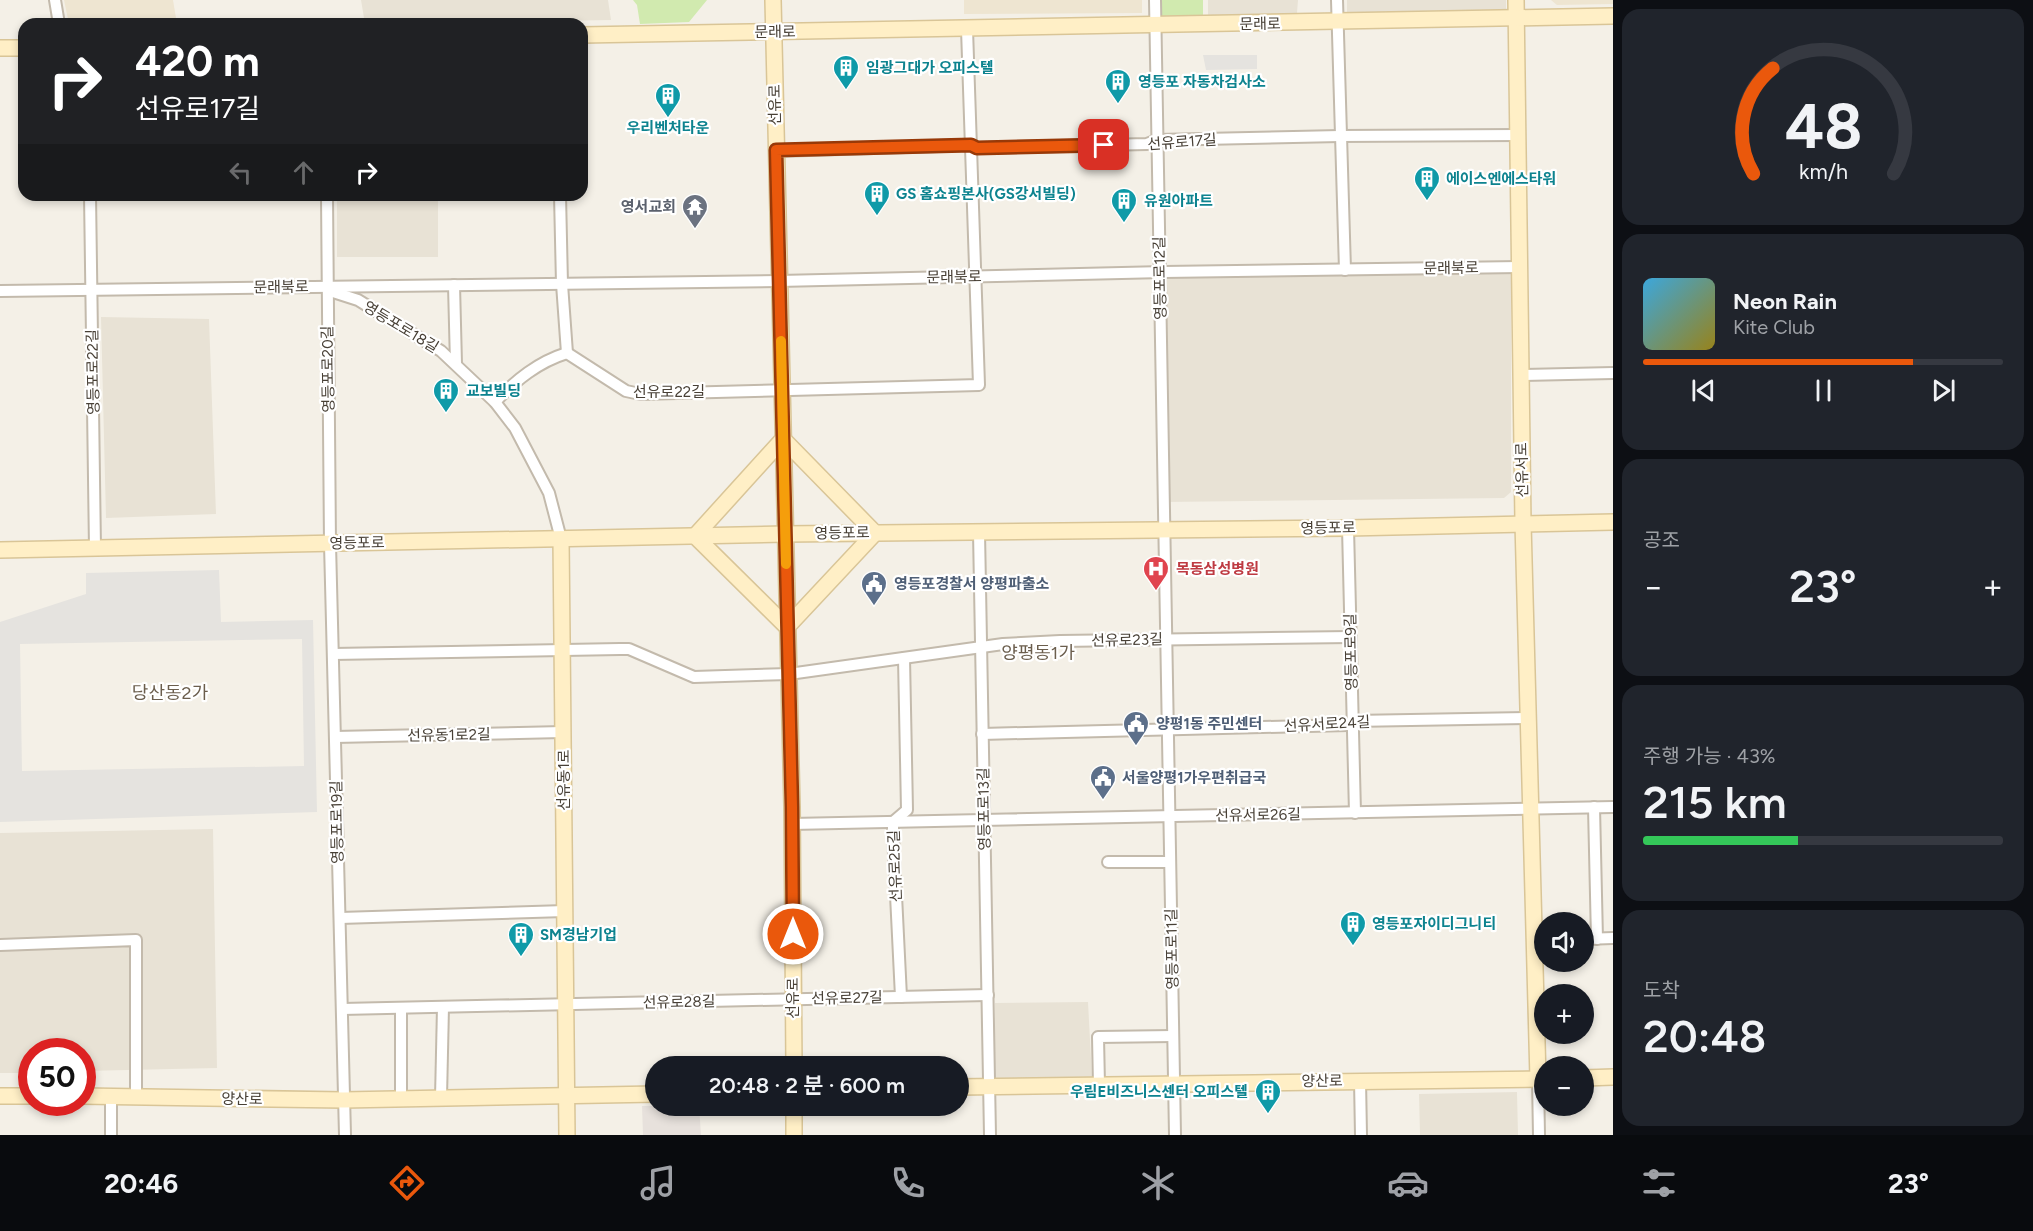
<!DOCTYPE html>
<html lang="ko">
<head>
<meta charset="utf-8">
<style>
  :root { --surface:#171b24; --page:#20242c; --text:#f1f3f6; --muted:#9ea1a6; --line:#363941; --accent:#ea580c }
  body { margin:0; font-family:Figtree,"Noto Sans KR",sans-serif; background:var(--page); color:var(--text); height:100vh; display:flex; flex-direction:column; font-size:22px; white-space:nowrap }
  * { box-sizing:border-box; margin:0 }
  p { font-size:20px; color:var(--muted) }
  .icon { flex:none; width:33px; height:33px; fill:none; stroke:currentColor; stroke-width:2; stroke-linecap:round; stroke-linejoin:round }
  .map { position:relative; flex:1; overflow:hidden }
  .details { display:flex; flex-direction:column; gap:9px; padding:9px; background:#0d0f14; width:420px }
  .details>* { flex:none }
  .guide { position:absolute; left:18px; top:18px; width:570px; height:183px; border-radius:18px; box-shadow:0 3px 9px #0003; background:#202124; color:#fff; overflow:hidden }
  .tools { position:absolute; left:1534px; top:912px; display:grid; gap:12px }
  .tools a { display:grid; place-items:center; width:60px; height:60px; border-radius:50%; background:var(--surface); box-shadow:0 3px 9px #0003; font-size:30px }
  .speed { position:absolute; left:18px; top:1038px; display:flex; gap:12px; font-size:30px; font-weight:700; text-align:center }
  .speed>* { display:grid; place-content:center; width:78px; height:78px; border-radius:50%; background:var(--surface); box-shadow:0 3px 9px #0003; line-height:1 }
  .speed .limit { border:9px solid #d22; background:#fff; color:#111 }
  .pin { position:absolute; display:grid; place-items:center; width:51px; height:51px; color:#fff; margin:-26px; border-radius:12px; box-shadow:0 3px 9px #0006 }
  .me { position:absolute; width:66px; margin:-33px; rotate:0deg; stroke-linejoin:round; filter:drop-shadow(0 0 4px #0008) }
  .turn { display:flex; align-items:center; gap:21px; height:126px; padding:0 18px; font-size:27px }
  .turn .icon { width:78px; height:78px; stroke-width:2.5 }
  .turn b { display:block; font-size:42px; line-height:51px }
  .lanes { display:flex; align-items:center; height:57px; padding:0 18px; background:#0003; justify-content:center; gap:30px; direction:ltr }
  .lanes .off { opacity:.35 }
  .big { font-size:45px; font-weight:600; line-height:1.1 }
  .details .card { flex:1; display:flex; flex-direction:column; justify-content:center; gap:9px; min-width:0; padding:0 21px; border-radius:18px; background:var(--page) }
  .details .dial { align-items:center; gap:0 }
  .dial svg { height:156px; overflow:visible; fill:none; stroke:var(--line); stroke-width:7; stroke-linecap:round; text-anchor:middle }
  .dial text { fill:var(--text); stroke:none }
  .song { display:flex; align-items:center; gap:18px }
  .cover { width:72px; height:72px; border-radius:9px; background:linear-gradient(135deg,hsl(200 70% 55%),hsl(50 70% 35%)) }
  .played { height:6px; border-radius:3px; background:linear-gradient(90deg,var(--accent) 75%,var(--line) 75%) }
  .keys { display:flex; justify-content:space-around; direction:ltr }
  .heat { display:flex; justify-content:space-between; align-items:center; font-size:33px; direction:ltr }
  .charge { height:9px; border-radius:4px; background:linear-gradient(90deg,#34c759 43%,var(--line) 0) }
  .trip { position:absolute; left:645px; top:1056px; width:324px; height:60px; border-radius:30px; background:var(--surface); box-shadow:0 3px 9px #0003; font-weight:600; line-height:60px; text-align:center }
  .tab-bar { display:flex; height:96px; justify-content:space-around; align-items:center; background:#090b0e; color:var(--muted) }
  .tab-bar .icon { width:42px; height:42px }
  .tab-bar .active { color:var(--accent) }
  .tab-bar b { font-size:27px; color:var(--text) }
  main { display:flex; flex:1; min-height:0 }
  .map>svg:first-child { display:block }
  .residential { fill:#e8e2d5 }
  .industrial { fill:#e7e1dc }
  .education { fill:#eee5d1 }
  .green { fill:#d1eaaf }
  .parking { fill:#e5e3df; fill-rule:evenodd }
  .lines { fill:none; stroke-linecap:round; stroke-linejoin:round }
  .street-casing { stroke:#c3baac; stroke-width:14 }
  .secondary-casing { stroke:#d9c597; stroke-width:18 }
  .street { stroke:#fff; stroke-width:10 }
  .secondary { stroke:#ffefc6; stroke-width:15 }
  .route-casing { stroke:#983908; stroke-width:15 }
  .route { stroke:#ea580c; stroke-width:10 }
  .slow { stroke:#f59e0b; stroke-width:10 }
  .labels { text-anchor:middle; stroke-width:4.5; stroke-linejoin:round; paint-order:stroke }
  .street-label { font-size:15px; fill:#484036; stroke:#fff }
  .culture-label { font-size:15px; font-weight:bold; fill:#0d838f; stroke:#fff; text-anchor:start }
  .worship-label { font-size:15px; font-weight:bold; fill:#5b616d; stroke:#fff; text-anchor:end }
  .health-label { font-size:15px; font-weight:bold; fill:#be3a42; stroke:#fff; text-anchor:start }
  .service-label { font-size:15px; font-weight:bold; fill:#4e5e75; stroke:#fff; text-anchor:start }
  .quarter-label { font-size:18px; fill:#6b5e4d; stroke:#fff }
</style>
</head>
<body>
<main>
<div class="map">
<svg width="1613" height="1135" viewBox="0 0 1613 1135">
  <rect width="100%" height="100%" fill="#f4f0e7"/>
  <!-- residential -->
  <g class="residential">
    <polygon points="361,0 608,0 611,20 365,24"/>
    <polygon points="1208,0 1298,0 1297,13 1208,17"/>
    <polygon points="1347,0 1506,0 1506,11 1347,14"/>
    <rect x="337" y="195" width="101" height="62"/>
    <polygon points="1511,269 1511,492 1504,498 1164,502 1164,272"/>
    <polygon points="101,317 209,319 216,514 106,518"/>
    <polygon points="213,829 217,1068 83,1071 82,1052 32,1052 31,1073 0,1073 0,833"/>
    <polygon points="1088,1002 1092,1078 995,1081 995,1003"/>
    <polygon points="1517,1092 1518,1135 1420,1135 1419,1094"/>
  </g>
  <!-- industrial -->
  <polygon class="industrial" points="642,1106 699,1106 701,1135 643,1135"/>
  <!-- education -->
  <g class="education">
    <polygon points="64,0 173,0 177,24 69,24"/>
    <polygon points="964,0 1142,0 1142,13 964,14"/>
    <polygon points="1551,0 1613,0 1613,4 1557,5"/>
  </g>
  <!-- green -->
  <g class="green">
    <polygon points="633,0 707,0 689,22 640,24 637,5"/>
    <polygon points="1159,0 1203,0 1203,15 1160,16"/>
  </g>
  <!-- parking -->
  <g class="parking">
    <polygon points="1203,55 1257,55 1257,69 1206,70"/>
    <path d="M219,570L221,622L313,620L317,812L0,822V622L86,594V573ZM302,639L304,766L22,771L20,644Z"/>
  </g>
  <g class="lines">
    <defs>
      <g id="street">
        <polyline points="55,0 59,24"/>
        <polyline points="1155,0 1175,1135"/>
        <polyline points="1337,0 1345,270"/>
        <polyline points="776,151 971,145 977,148 1147,144 1157,140 1340,136 1518,135"/>
        <polyline points="90,195 95,549"/>
        <polyline points="327,195 330,544 345,1135"/>
        <polyline points="560,195 562,284 567,353"/>
        <polyline points="454,285 456,364"/>
        <polyline points="327,287 330,291 358,300 441,351 495,402 515,428 549,493 561,539"/>
        <polyline points="0,291 779,281 1164,272 1520,267"/>
        <polyline points="567,353 626,391 640,394 979,385 967,29"/>
        <polyline points="1521,375 1613,373"/>
        <path d="M495,402C516,380 538,362 567,353"/>
        <polyline points="1348,528 1355,813"/>
        <polyline points="979,532 990,1135"/>
        <polyline points="333,654 620,649 629,649 694,677 789,674 1003,644 1060,641 1351,637"/>
        <polyline points="982,734 1348,725 1353,721 1529,718"/>
        <polyline points="335,737 563,732"/>
        <polyline points="1594,807 1597,939"/>
        <polyline points="792,824 1613,807"/>
        <polyline points="1108,862 1170,862"/>
        <polyline points="340,918 565,911"/>
        <polyline points="1584,939 1613,938"/>
        <polyline points="0,945 136,940 136,1097"/>
        <polyline points="901,997 893,834 893,822 907,810 904,658"/>
        <polyline points="342,1009 988,995"/>
        <polyline points="1538,1079 1539,1135"/>
        <polyline points="1360,1080 1361,1135"/>
        <polyline points="1099,1085 1098,1037 1173,1036"/>
        <polyline points="111,1097 111,1135"/>
        <polyline points="441,1098 443,1007"/>
        <polyline points="401,1099 401,1008"/>
      </g>
      <g id="secondary">
        <polyline points="773,0 792,807 794,1066"/>
        <polyline points="1516,0 1523,523 1538,1079"/>
        <polyline points="582,35 1613,16"/>
        <polyline points="0,48 24,48"/>
        <polygon points="783,439 875,533 787,627 695,536"/>
        <polyline points="561,539 567,1135"/>
        <polyline points="0,550 785,534 1348,528 1613,522"/>
        <polyline points="1584,1078 1613,1077"/>
        <polyline points="958,1087 1545,1079"/>
        <polyline points="0,1096 32,1096"/>
        <polyline points="82,1096 344,1100 656,1094"/>
        <polyline points="794,1106 794,1135"/>
      </g>
    </defs>
    <!-- street casing -->
    <use href="#street" class="street-casing"/>
    <!-- secondary casing -->
    <use href="#secondary" class="secondary-casing"/>
    <!-- street -->
    <use href="#street" class="street"/>
    <!-- secondary -->
    <use href="#secondary" class="secondary"/>
  </g>
  <g class="lines">
    <defs>
      <polyline id="route" points="793,934 792,807 776,150 971,145 977,148 1104,145"/>
    </defs>
    <!-- route casing -->
    <use href="#route" class="route-casing"/>
    <!-- route -->
    <use href="#route" class="route"/>
    <!-- slow -->
    <polyline class="slow" points="781,341 786,564"/>
  </g>
  <!-- icons -->
  <defs>
    <symbol id="building-pin" viewBox="-11 -11 22 30"><path d="M0 17L-7.5 6A9.5 9.5 0 1 1 7.5 6Z" fill="#0f9aa8" stroke="#fff"/><path d="M-4-6H4V6H1V3H-1V6H-4ZM-2.5-4.3h1.7v1.8h-1.7ZM.8-4.3h1.7v1.8H.8ZM-2.5-1h1.7V.8h-1.7ZM.8-1h1.7V.8H.8Z" fill="#fff"/></symbol>
    <symbol id="temple-pin" viewBox="-11 -11 22 30"><path d="M0 17L-7.5 6A9.5 9.5 0 1 1 7.5 6Z" fill="#6b7280" stroke="#fff"/><path d="M0-6L5-2H3V0L6.5 2.5H4V6H1.5V3h-3V6H-4V2.5H-6.5L-3 0V-2H-5Z" fill="#fff"/></symbol>
    <symbol id="hospital-pin" viewBox="-11 -11 22 30"><path d="M0 17L-7.5 6A9.5 9.5 0 1 1 7.5 6Z" fill="#e0444e" stroke="#fff"/><path d="M-5-5h3v3.5h4V-5h3V5h-3V1.5h-4V5h-3Z" fill="#fff"/></symbol>
    <symbol id="civic-pin" viewBox="-11 -11 22 30"><path d="M0 17L-7.5 6A9.5 9.5 0 1 1 7.5 6Z" fill="#5c6f8a" stroke="#fff"/><path d="M-.6-6.5H3V-4.5H.6V-3L4-1V1h2V6H-6V1h2V-1L-.6-3ZM-1.2 2.5V6h2.4V2.5Z" fill="#fff"/></symbol>
  </defs>
  <g fill-rule="evenodd">
    <use href="#building-pin" x="831" y="53" width="30" height="40"/>
    <use href="#building-pin" x="1103" y="67" width="30" height="40"/>
    <use href="#building-pin" x="653" y="81" width="30" height="40"/>
    <use href="#building-pin" x="1412" y="164" width="30" height="40"/>
    <use href="#building-pin" x="862" y="179" width="30" height="40"/>
    <use href="#building-pin" x="1109" y="186" width="30" height="40"/>
    <use href="#temple-pin" x="680" y="192" width="30" height="40"/>
    <use href="#building-pin" x="431" y="376" width="30" height="40"/>
    <use href="#hospital-pin" x="1141" y="554" width="30" height="40"/>
    <use href="#civic-pin" x="859" y="569" width="30" height="40"/>
    <use href="#civic-pin" x="1121" y="709" width="30" height="40"/>
    <use href="#civic-pin" x="1088" y="763" width="30" height="40"/>
    <use href="#building-pin" x="1338" y="909" width="30" height="40"/>
    <use href="#building-pin" x="506" y="920" width="30" height="40"/>
    <use href="#building-pin" x="1253" y="1077" width="30" height="40"/>
  </g>
  <g class="labels">
    <!-- street labels -->
    <g class="street-label">
      <text transform="translate(1260 24) rotate(-1)" y="5">문래로</text>
      <text transform="translate(775 32) rotate(-1)" y="5">문래로</text>
      <text transform="translate(775 105) rotate(-91)" y="5">선유로</text>
      <text transform="translate(1182 142) rotate(-4)" y="5">선유로17길</text>
      <text transform="translate(1451 268) rotate(-1)" y="5">문래북로</text>
      <text transform="translate(954 277) rotate(-1)" y="5">문래북로</text>
      <text transform="translate(1160 278) rotate(-91)" y="5">영등포로12길</text>
      <text transform="translate(281 287) rotate(-1)" y="5">문래북로</text>
      <text transform="translate(401 327) rotate(31)" y="5">영등포로18길</text>
      <text transform="translate(328 369) rotate(-91)" y="5">영등포로20길</text>
      <text transform="translate(93 372) rotate(-91)" y="5">영등포로22길</text>
      <text x="669" y="397">선유로22길</text>
      <text transform="translate(1522 470) rotate(-91)" y="5">선유서로</text>
      <text transform="translate(1328 528) rotate(-1)" y="5">영등포로</text>
      <text transform="translate(842 533) rotate(-1)" y="5">영등포로</text>
      <text transform="translate(357 543) rotate(-1)" y="5">영등포로</text>
      <text transform="translate(1127 640) rotate(-1)" y="5">선유로23길</text>
      <text transform="translate(1351 652) rotate(-91)" y="5">영등포로9길</text>
      <text transform="translate(1327 724) rotate(-3)" y="5">선유서로24길</text>
      <text transform="translate(449 735) rotate(-1)" y="5">선유동1로2길</text>
      <text transform="translate(564 780) rotate(-90)" y="5">선유동1로</text>
      <text transform="translate(984 809) rotate(-91)" y="5">영등포로13길</text>
      <text transform="translate(1258 815) rotate(-1)" y="5">선유서로26길</text>
      <text transform="translate(337 822) rotate(-91)" y="5">영등포로19길</text>
      <text transform="translate(895 866) rotate(-92)" y="5">선유로25길</text>
      <text transform="translate(1172 949) rotate(-91)" y="5">영등포로11길</text>
      <text transform="translate(793 998) rotate(-90)" y="5">선유로</text>
      <text transform="translate(847 998) rotate(-1)" y="5">선유로27길</text>
      <text transform="translate(679 1002) rotate(-1)" y="5">선유로28길</text>
      <text transform="translate(1322 1081) rotate(-1)" y="5">양산로</text>
      <text transform="translate(242 1099) rotate(1)" y="5">양산로</text>
    </g>
    <!-- culture labels -->
    <g class="culture-label">
      <text x="866" y="73">임광그대가 오피스텔</text>
      <text x="1138" y="87">영등포 자동차검사소</text>
      <text x="668" y="133" text-anchor="middle">우리벤처타운</text>
      <text x="1446" y="184">에이스엔에스타워</text>
      <text x="896" y="199">GS 홈쇼핑본사(GS강서빌딩)</text>
      <text x="1144" y="206">유원아파트</text>
      <text x="466" y="396">교보빌딩</text>
      <text x="1372" y="929">영등포자이디그니티</text>
      <text x="540" y="940">SM경남기업</text>
      <text x="1248" y="1097" text-anchor="end">우림E비즈니스센터 오피스텔</text>
    </g>
    <!-- worship labels -->
    <g class="worship-label">
      <text x="676" y="212">영서교회</text>
    </g>
    <!-- health labels -->
    <g class="health-label">
      <text x="1176" y="574">목동삼성병원</text>
    </g>
    <!-- service labels -->
    <g class="service-label">
      <text x="894" y="589">영등포경찰서 양평파출소</text>
      <text x="1156" y="729">양평1동 주민센터</text>
      <text x="1122" y="783">서울양평1가우편취급국</text>
    </g>
    <!-- quarter labels -->
    <g class="quarter-label">
      <text x="1038" y="659">양평동1가</text>
      <text x="170" y="699">당산동2가</text>
    </g>
  </g>
</svg>
<div class="tools">
<a><svg class="icon" aria-label="sound" viewBox="0 0 24 24"><path d="M4 9h4l5-4v14l-5-4H4zM17 9q2 3 0 6"/></svg></a>
<a>+</a>
<a>−</a>
</div>
<div class="speed"><div class="limit">50</div></div>
<div class="pin" style="left:1104px;top:145px;background:#d93025"><svg class="icon" aria-label="arrive" viewBox="0 0 24 24"><path d="M6 21V4h12l-3 4 3 4H6"/></svg></div>
<svg class="me" style="left:793px;top:934px" viewBox="-20 -20 40 40"><circle r="17" fill="#ea580c" stroke="#fff" stroke-width="3"/><path d="M0-11L8 9 0 5-8 9z" fill="#fff"/></svg>
<div class="trip">20:48 · 2 분 · 600 m</div>
<div class="guide">
<div class="turn"><svg class="icon" aria-label="right" viewBox="0 0 24 24"><path d="M7 20v-9h11M14 6l5 5-5 5"/></svg><div><b>420 m</b>선유로17길</div></div>
<div class="lanes"><svg class="icon off" aria-label="left" viewBox="0 0 24 24"><path d="M17 20v-9H6M10 6l-5 5 5 5"/></svg><svg class="icon off" aria-label="ahead" viewBox="0 0 24 24"><path d="M12 20V5M6 11l6-6 6 6"/></svg><svg class="icon" aria-label="right" viewBox="0 0 24 24"><path d="M7 20v-9h11M14 6l5 5-5 5"/></svg></div>
</div>
</div>
<section class="details">
<div class="card dial"><svg viewBox="0 0 100 80">
<path d="M14 69A42 42 0 1 1 86 69"/>
<path d="M14 69A42 42 0 0 1 24 15" stroke="#ea580c"/>
<text x="50" y="56" font-size="32" font-weight="700">48</text>
<text x="50" y="72" font-size="11">km/h</text>
</svg></div>
<div class="card">
<div class="song"><i class="cover"></i><div><b>Neon Rain</b><p>Kite Club</p></div></div>
<div class="played"></div>
<div class="keys"><svg class="icon" aria-label="previous" viewBox="0 0 24 24"><path d="M18 5L8 12l10 7zM5 5v14"/></svg><svg class="icon" aria-label="pause" viewBox="0 0 24 24"><path d="M8 5v14M16 5v14"/></svg><svg class="icon" aria-label="next" viewBox="0 0 24 24"><path d="M6 5l10 7-10 7zM19 5v14"/></svg></div>
</div>
<div class="card"><p>공조</p>
<div class="heat"><a>−</a><b class="big">23°</b><a>+</a></div>
</div>
<div class="card"><p>주행 가능 · 43%</p><b class="big">215 km</b><div class="charge"></div></div>
<div class="card"><p>도착</p><b class="big">20:48</b></div>
</section>
</main>
<nav class="tab-bar">
<b>20:46</b>
<svg class="icon active" aria-label="directions" viewBox="0 0 24 24"><path d="M12 3l9 9-9 9-9-9zM9 14v-3h6M13 9l2 2-2 2"/></svg>
<svg class="icon" aria-label="music" viewBox="0 0 24 24"><path d="M9 18V5l10-2v13"/><circle cx="6" cy="18" r="3"/><circle cx="16" cy="16" r="3"/></svg>
<svg class="icon" aria-label="phone" viewBox="0 0 24 24"><path d="M5 4h4l2 5-3 2q2 4 5 5l2-3 5 2v4C11 20 4 13 5 4z"/></svg>
<svg class="icon" aria-label="climate" viewBox="0 0 24 24"><path d="M12 3v18M4 7l16 10M4 17L20 7"/></svg>
<svg class="icon" aria-label="car" viewBox="0 0 24 24"><path d="M5 17H2v-5l4-1 3-4h7l3 4 3 1v5h-3M9 17h6M6 11h13"/><circle cx="7" cy="17" r="2"/><circle cx="17" cy="17" r="2"/></svg>
<svg class="icon" aria-label="filters" viewBox="0 0 24 24"><path d="M4 7h16M4 17h16"/><circle cx="9" cy="7" r="2"/><circle cx="15" cy="17" r="2"/></svg>
<b>23°</b>
</nav>
</body>
</html>
